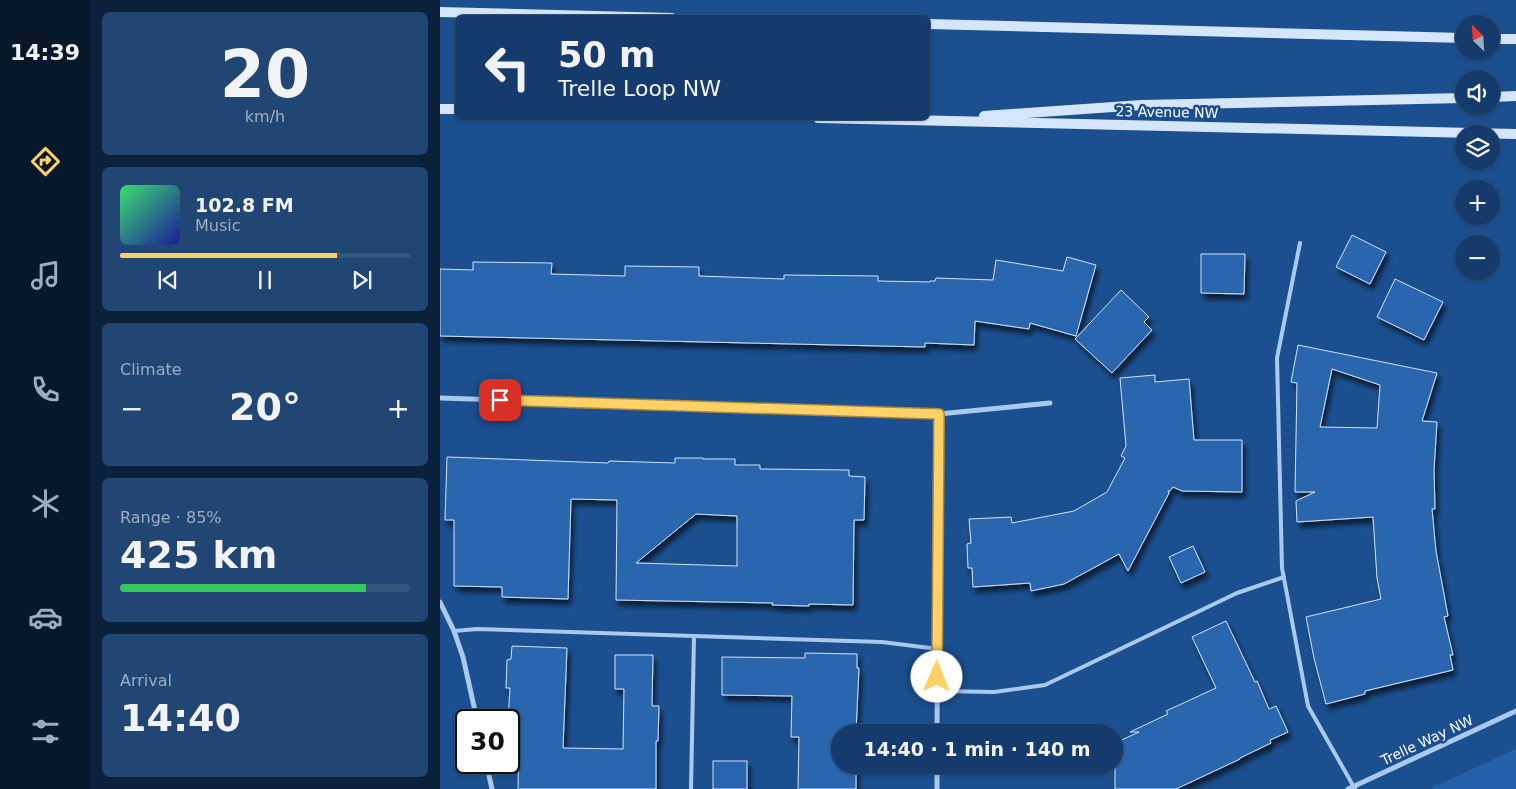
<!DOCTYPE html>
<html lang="en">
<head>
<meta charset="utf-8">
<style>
  :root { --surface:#143b6b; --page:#214673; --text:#f1f3f6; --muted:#9dadc1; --line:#33557e; --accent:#ffd166 }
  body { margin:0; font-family:"DejaVu Sans",sans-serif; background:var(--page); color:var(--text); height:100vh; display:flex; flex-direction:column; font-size:19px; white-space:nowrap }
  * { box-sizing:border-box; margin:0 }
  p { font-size:16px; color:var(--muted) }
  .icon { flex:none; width:28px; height:28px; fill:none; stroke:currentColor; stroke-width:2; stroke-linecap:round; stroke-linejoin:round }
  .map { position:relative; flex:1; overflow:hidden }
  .details { display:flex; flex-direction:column; gap:12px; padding:12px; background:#0b203b; width:350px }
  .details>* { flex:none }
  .banner { position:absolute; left:15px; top:15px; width:475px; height:105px; border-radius:8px; box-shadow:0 1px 4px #0004,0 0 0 1px var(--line); background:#143b6b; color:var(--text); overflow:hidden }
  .needle { width:32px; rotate:335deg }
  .tools { position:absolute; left:1015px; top:15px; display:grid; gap:10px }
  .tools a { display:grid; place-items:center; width:45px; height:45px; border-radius:50%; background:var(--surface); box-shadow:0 1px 4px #0004,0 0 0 1px var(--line); font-size:25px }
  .speed { position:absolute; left:15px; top:709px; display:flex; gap:10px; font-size:25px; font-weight:700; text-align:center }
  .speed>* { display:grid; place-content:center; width:65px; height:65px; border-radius:50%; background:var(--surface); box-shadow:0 1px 4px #0004,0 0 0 1px var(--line); line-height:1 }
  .speed .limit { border:2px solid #111; border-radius:8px; background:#fff; color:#111 }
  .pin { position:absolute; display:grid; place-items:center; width:42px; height:42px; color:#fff; margin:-21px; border-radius:10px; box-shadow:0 2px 8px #0006 }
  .me { position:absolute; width:55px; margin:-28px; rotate:1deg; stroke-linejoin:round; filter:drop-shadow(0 0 4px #0008) }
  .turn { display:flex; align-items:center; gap:18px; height:105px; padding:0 20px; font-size:22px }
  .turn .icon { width:65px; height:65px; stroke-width:2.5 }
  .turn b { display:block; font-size:35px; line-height:42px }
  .big { font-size:38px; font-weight:800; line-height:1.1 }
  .details .card { flex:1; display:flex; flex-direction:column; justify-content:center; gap:8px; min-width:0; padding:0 18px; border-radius:8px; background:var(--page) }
  .details .dial { align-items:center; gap:0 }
  .dial b { font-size:65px; line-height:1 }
  .song { display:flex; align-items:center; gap:15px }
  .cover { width:60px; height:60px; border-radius:8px; background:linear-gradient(135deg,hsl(140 70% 55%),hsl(240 70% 35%)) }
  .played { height:5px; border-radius:2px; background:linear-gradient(90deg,var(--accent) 75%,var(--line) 75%) }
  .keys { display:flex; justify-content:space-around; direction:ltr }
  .heat { display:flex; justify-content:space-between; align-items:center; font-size:28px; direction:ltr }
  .charge { height:8px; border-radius:4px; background:linear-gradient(90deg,#34c759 85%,var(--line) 0) }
  .trip { position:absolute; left:391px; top:724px; width:292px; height:50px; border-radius:25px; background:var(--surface); box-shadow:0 1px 4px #0004,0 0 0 1px var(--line); font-weight:800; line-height:50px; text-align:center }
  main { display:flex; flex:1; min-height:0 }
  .dock { display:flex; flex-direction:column; width:90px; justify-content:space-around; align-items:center; background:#08182b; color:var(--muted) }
  .dock .icon { width:35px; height:35px }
  .dock .selected { color:var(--accent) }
  .dock b { font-size:22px; color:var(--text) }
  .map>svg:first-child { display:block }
  .green { fill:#2461a8 }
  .building { fill:#2a66ad; stroke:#cfe3fa; fill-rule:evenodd; filter:url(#shadow) }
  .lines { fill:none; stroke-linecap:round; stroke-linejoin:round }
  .lane { stroke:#a9c9ee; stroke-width:4 }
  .street { stroke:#a9c9ee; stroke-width:5 }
  .secondary { stroke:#d6e6fa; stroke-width:10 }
  .route-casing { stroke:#a68842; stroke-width:12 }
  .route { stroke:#ffd166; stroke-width:9 }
  .labels { text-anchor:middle; stroke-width:5; stroke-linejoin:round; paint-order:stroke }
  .street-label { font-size:14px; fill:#fff; stroke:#1b4f8f }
</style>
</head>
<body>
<main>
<nav class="dock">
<b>14:39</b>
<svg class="icon selected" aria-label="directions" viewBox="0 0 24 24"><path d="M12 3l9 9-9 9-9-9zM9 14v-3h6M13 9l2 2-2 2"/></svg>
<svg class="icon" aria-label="music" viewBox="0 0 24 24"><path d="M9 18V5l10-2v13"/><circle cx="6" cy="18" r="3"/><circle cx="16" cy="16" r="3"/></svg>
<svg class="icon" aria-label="phone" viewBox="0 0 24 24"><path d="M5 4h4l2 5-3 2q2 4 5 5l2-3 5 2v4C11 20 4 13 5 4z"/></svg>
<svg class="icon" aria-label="climate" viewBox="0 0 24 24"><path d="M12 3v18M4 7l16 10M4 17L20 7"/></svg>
<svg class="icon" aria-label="car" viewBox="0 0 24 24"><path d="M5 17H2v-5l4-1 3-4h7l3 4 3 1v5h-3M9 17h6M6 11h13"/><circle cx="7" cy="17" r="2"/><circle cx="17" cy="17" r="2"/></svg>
<svg class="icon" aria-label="filters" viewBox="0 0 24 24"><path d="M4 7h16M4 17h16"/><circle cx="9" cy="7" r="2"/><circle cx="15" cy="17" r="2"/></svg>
</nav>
<section class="details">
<div class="card dial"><b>20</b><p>km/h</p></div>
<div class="card">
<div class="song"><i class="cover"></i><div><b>102.8 FM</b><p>Music</p></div></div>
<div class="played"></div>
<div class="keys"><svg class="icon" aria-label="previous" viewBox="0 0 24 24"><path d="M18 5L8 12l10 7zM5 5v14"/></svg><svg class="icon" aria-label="pause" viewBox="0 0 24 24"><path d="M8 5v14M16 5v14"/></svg><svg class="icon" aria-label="next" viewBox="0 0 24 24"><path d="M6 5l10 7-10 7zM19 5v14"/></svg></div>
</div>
<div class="card"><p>Climate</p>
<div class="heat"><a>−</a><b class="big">20°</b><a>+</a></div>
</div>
<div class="card"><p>Range · 85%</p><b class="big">425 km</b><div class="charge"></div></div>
<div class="card"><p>Arrival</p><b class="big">14:40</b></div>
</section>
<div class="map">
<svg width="1076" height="789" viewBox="0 0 1076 789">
  <defs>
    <filter id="shadow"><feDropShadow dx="3" dy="5.5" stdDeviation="2.5" flood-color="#0009"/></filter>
  </defs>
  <rect width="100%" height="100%" fill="#1b4f8f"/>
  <!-- green -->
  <polygon class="green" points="1076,749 1076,789 989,789"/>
  <!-- building -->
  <g class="building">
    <polygon points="912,235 946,252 930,284 896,267"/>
    <polygon points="761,254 805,254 804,294 761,293"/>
    <polygon points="627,257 656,265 636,336 590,323 589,329 535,321 534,345 485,343 485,347 0,336 0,269 33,270 33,262 112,263 111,274 185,276 185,266 259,267 259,276 344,279 344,275 438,276 438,281 490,282 490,281 495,281 496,278 553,280 556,260 623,271"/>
    <polygon points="955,279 1003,302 984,340 937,317"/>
    <polygon points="681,290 709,317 704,322 712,330 672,373 635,339"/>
    <path d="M858,345L997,373L982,421L997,422L994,470L995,509H992L996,551L1008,616L1004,617L1013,655H1010L1013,670L925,691V694L886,704L874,658L866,617L941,599L937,578L933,517L857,522L856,501L875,492H855L857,383L851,382ZM892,369L940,385L937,428L880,427Z"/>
    <polygon points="715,375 715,382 749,379 754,440 802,440 802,492 742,491 733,487 730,491 728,491 729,493 688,571 679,554 624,584 591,591 590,583 533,587 532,568 528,568 527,544 531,543 529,519 571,517 572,523 634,511 667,492 685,458 681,456 686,446 680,378"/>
    <path d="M7,457L168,463L169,461L235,463V458H263V459H295V465H320V469L409,470V476L425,477L424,520H414L413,605L369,604V606L332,605L333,603L176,600L177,500L131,499L128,599L62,597V587L14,586V520H5ZM256,514L297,516V566L196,563Z"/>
    <polygon points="753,546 765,572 741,583 729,557"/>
    <polygon points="786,621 815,682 817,681 829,709 836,706 848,732 830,740 831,743 800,758 800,759 736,789 675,789 675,743 699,732 690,732 728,714 726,711 776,688 752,637"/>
    <polygon points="72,646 127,648 123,748 183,749 184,689 175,689 175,655 213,655 212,706 219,706 218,741 216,741 216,789 78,789 79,738 75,738 76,720 68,719 70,688 66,688 67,660 71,659"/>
    <polygon points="365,653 417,654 417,668 419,668 416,732 400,732 400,765 416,765 416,789 358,789 359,737 351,737 352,696 282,695 282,657 365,658"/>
    <rect x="273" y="761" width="34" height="28"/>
  </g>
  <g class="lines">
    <!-- lane -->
    <g class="lane">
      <polyline points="860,243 837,358 842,568 868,706 915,789"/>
      <polyline points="14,631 37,629 442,642 498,649"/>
      <polyline points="497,691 554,692 605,685 797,593 844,577"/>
      <polyline points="251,789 254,636"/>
    </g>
    <!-- street -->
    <g class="street">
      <polyline points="0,398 499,414 497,732"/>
      <polyline points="499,414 610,403"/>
      <polyline points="0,602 14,631 23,657 37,720"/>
      <polyline points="46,762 52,789"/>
      <polyline points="497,789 497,765"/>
      <polyline points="908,789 1076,711"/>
    </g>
    <!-- secondary -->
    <g class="secondary">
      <polyline points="0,12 232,18"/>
      <polyline points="488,24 1024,38"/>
      <polyline points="1051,39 1076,39"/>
      <polyline points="1051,97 1076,96"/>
      <polyline points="0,109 18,109"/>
      <polyline points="544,116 702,105 1024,98"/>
      <polyline points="378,118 1076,134"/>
    </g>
  </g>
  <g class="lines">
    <defs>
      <polyline id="route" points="60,400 499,414 497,677"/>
    </defs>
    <!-- route casing -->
    <use href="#route" class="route-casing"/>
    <!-- route -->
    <use href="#route" class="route"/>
  </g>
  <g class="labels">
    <!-- street labels -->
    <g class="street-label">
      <text transform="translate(727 112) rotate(1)" y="5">23 Avenue NW</text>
      <text transform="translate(987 740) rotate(-25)" y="5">Trelle Way NW</text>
    </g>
  </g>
</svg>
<div class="tools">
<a><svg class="needle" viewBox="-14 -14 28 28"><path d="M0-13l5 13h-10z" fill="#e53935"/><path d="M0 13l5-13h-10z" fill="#9dadc1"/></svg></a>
<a><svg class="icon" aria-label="sound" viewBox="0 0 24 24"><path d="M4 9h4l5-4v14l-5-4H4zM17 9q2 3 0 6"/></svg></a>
<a><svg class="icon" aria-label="layers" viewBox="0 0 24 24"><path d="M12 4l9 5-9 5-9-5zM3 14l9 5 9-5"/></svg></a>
<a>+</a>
<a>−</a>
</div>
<div class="speed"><div class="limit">30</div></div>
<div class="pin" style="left:60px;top:400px;background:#d93025"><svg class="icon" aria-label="arrive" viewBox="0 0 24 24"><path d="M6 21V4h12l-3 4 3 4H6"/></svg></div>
<svg class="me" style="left:497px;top:677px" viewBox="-20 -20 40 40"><circle r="19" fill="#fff"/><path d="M0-13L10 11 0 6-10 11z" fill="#ffd166"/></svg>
<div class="trip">14:40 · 1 min · 140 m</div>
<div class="banner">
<div class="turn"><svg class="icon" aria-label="left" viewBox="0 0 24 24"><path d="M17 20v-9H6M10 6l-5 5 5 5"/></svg><div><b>50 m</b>Trelle Loop NW</div></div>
</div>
</div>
</main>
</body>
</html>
